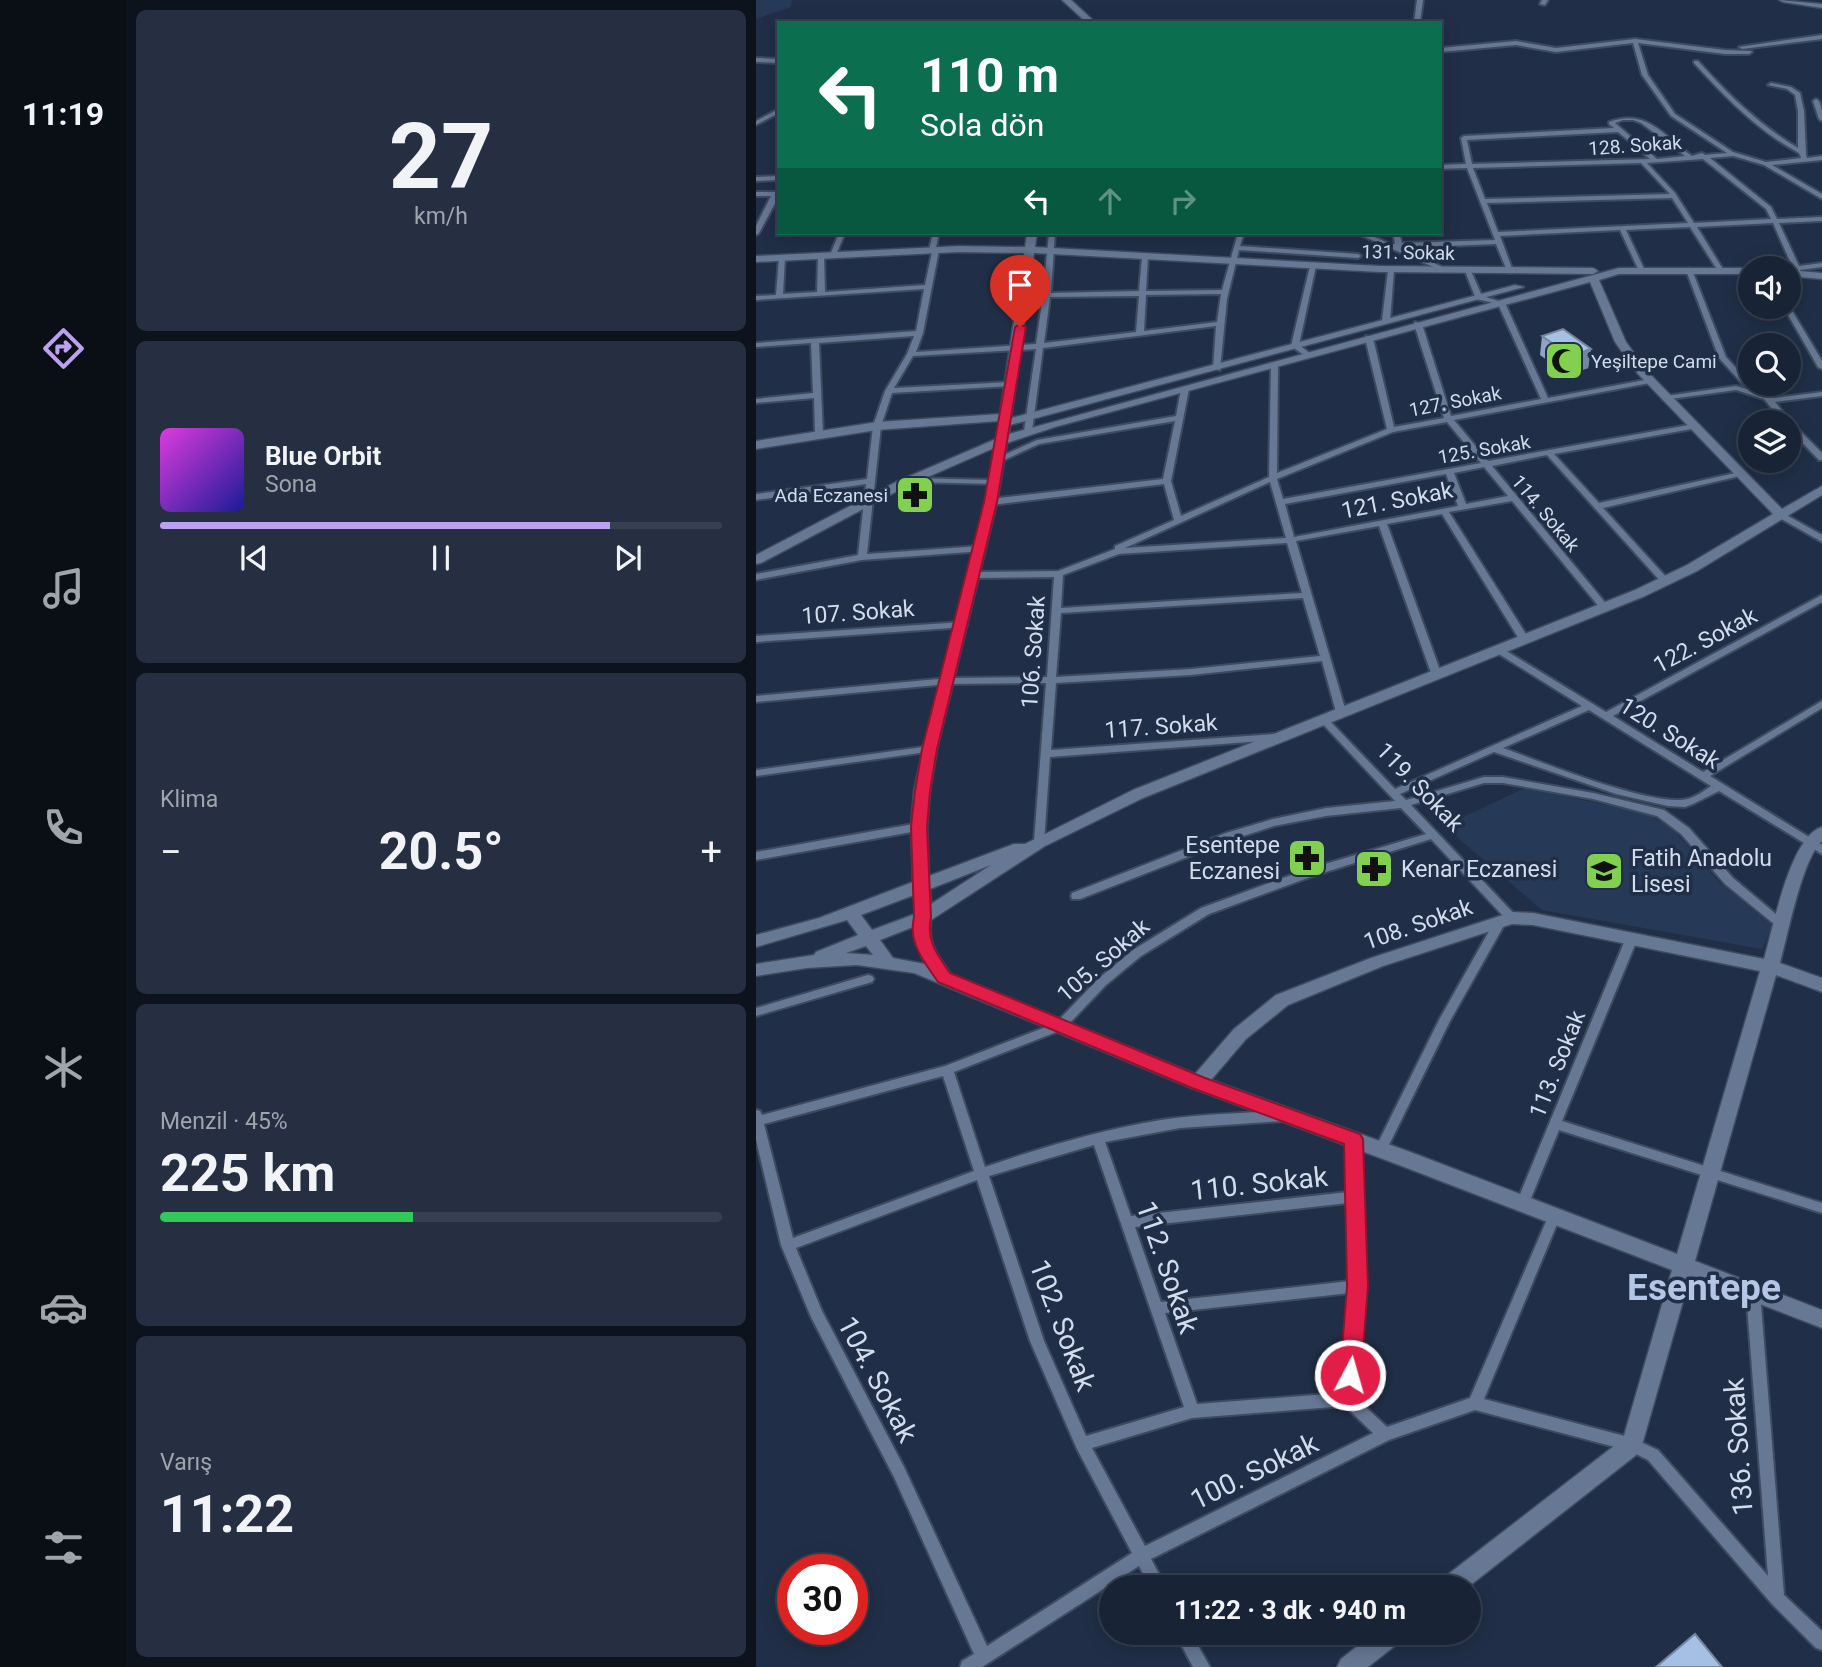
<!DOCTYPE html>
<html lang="tr">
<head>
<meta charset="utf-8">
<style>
  :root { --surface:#182335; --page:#252f41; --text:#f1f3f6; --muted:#9fa4ad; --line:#364050; --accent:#bca0f2 }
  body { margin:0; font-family:Roboto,sans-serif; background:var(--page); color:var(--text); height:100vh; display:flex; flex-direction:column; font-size:26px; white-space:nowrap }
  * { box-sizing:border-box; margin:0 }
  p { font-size:23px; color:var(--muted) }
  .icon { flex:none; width:38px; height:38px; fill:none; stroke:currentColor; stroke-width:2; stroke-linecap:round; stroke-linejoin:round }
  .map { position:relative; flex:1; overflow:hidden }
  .sheet { display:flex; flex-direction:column; gap:10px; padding:10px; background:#0d131d; width:630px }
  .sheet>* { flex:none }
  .hud { position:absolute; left:21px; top:21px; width:665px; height:214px; border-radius:0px; box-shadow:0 4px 18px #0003,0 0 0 2px var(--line); background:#0b6e4f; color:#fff; overflow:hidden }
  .tools { position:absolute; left:982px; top:256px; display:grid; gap:14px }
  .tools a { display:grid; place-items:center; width:63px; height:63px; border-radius:50%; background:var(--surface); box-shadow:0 4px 18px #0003,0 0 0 2px var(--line); font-size:35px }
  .speed { position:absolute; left:21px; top:1554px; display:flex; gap:14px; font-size:35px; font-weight:700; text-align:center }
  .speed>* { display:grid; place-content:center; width:91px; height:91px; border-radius:50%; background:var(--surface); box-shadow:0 4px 18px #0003,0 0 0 2px var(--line); line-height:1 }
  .speed .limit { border:10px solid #d22; background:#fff; color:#111 }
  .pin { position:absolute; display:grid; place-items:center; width:60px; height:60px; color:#fff; margin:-72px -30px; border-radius:50% 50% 50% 0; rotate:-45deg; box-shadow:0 0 7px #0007 }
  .pin .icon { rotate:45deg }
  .me { position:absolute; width:77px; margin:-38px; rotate:6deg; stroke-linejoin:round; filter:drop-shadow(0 0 5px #0008) }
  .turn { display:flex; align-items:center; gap:24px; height:147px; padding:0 28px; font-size:32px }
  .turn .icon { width:91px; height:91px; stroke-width:2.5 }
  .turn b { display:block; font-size:49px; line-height:60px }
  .lanes { display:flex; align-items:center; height:66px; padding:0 28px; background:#0003; justify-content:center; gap:35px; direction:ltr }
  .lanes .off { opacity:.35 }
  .big { font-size:52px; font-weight:700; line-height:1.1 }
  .sheet .widget { flex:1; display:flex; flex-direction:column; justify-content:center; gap:10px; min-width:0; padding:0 24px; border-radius:10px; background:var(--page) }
  .sheet .dial { align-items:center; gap:0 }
  .dial b { font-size:91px; line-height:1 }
  .song { display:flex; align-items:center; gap:21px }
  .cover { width:84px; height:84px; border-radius:10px; background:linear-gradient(135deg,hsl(300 70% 55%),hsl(240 70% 35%)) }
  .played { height:7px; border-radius:4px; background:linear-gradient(90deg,var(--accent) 80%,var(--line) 80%) }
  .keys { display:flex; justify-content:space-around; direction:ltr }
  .heat { display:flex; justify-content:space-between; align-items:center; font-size:38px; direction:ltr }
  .charge { height:10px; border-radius:5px; background:linear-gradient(90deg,#34c759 45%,var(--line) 0) }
  .trip { position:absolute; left:343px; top:1575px; width:382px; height:70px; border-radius:35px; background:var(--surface); box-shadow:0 4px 18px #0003,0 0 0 2px var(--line); font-weight:700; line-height:70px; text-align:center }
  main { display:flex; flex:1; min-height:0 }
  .tab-bar { display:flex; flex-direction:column; width:126px; justify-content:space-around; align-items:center; background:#0a0e15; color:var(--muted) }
  .tab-bar .icon { width:49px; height:49px }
  .tab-bar .on { color:var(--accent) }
  .tab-bar b { font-size:32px; color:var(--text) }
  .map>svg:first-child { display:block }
  .built { fill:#263957 }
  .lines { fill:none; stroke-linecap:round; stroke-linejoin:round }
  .street-casing { stroke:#3d4a5f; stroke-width:4 }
  .secondary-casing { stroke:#3d4a5f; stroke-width:3 }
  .street { fill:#667894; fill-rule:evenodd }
  .secondary { fill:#667894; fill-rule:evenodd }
  .wall { fill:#8fa4c5 }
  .shaded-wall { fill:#7486a0 }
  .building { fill:#a6bfe5; stroke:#7486a0; stroke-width:2 }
  .route { fill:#e11d48; stroke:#92132f; stroke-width:2 }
  .labels { text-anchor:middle; stroke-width:7; stroke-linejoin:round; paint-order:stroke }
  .far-street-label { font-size:19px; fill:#d2dcec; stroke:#202f47 }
  .far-poi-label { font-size:19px; fill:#d2dcec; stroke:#202f47; text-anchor:start }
  .street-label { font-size:23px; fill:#d2dcec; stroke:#202f47 }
  .poi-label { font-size:23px; fill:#d2dcec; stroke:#202f47; text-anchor:start }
  .near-street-label { font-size:28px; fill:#d2dcec; stroke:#202f47 }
  .near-district-label { font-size:37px; font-weight:bold; fill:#b3c6e5; stroke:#202f47 }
</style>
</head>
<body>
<main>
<nav class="tab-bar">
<b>11:19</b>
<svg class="icon on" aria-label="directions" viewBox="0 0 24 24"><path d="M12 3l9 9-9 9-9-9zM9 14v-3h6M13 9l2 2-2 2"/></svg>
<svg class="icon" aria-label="music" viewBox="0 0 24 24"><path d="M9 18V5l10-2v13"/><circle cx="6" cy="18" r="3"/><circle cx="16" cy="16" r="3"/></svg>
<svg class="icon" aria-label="phone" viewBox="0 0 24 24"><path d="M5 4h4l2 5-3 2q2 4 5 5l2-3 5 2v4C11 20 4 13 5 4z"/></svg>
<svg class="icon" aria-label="climate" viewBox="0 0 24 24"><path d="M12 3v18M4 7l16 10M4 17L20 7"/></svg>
<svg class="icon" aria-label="car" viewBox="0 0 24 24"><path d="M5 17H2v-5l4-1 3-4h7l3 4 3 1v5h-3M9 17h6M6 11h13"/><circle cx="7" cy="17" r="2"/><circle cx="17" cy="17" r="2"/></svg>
<svg class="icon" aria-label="filters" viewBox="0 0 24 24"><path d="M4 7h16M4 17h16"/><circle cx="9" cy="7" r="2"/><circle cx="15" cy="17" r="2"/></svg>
</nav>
<section class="sheet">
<div class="widget dial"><b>27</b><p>km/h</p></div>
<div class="widget">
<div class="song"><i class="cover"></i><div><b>Blue Orbit</b><p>Sona</p></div></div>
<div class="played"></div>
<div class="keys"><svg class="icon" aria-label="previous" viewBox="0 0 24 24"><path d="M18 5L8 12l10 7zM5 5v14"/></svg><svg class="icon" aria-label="pause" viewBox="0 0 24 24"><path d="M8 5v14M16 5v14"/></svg><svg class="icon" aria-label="next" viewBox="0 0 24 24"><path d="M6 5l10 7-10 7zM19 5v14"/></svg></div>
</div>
<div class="widget"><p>Klima</p>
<div class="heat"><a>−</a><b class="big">20.5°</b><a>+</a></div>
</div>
<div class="widget"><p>Menzil · 45%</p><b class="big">225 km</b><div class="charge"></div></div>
<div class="widget"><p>Varış</p><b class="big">11:22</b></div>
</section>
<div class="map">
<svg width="1066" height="1667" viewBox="0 0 1066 1667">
  <rect width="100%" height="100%" fill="#202f47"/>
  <!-- built -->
  <g class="built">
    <polygon points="0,0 36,0 35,7 0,19"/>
    <polygon points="769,788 889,813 916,828 964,883 1017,926 1006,949 786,910 688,826"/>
  </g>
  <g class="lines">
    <defs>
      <g id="street">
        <polygon points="661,0 667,0 664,23 658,23"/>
        <polygon points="786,0 792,0 789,5 784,4"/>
        <polygon points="42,21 69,21 72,23 39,23"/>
        <polygon points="1066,35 1066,39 986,49 983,47"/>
        <path d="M879,39L969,50L995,51L996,52L993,54H969L882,43L892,75L919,114L977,152L1010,162L1045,158L1043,153C1002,131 970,98 938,63V61H942C972,94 1003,125 1042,148V111L1039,95L1031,89L1012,85L1015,83L1035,87L1044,93L1048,111L1050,154L1051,158L1066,156V160L1016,165L1066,194V199L1008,165L977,156L954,158L1015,207L1021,219L1066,217V221L1023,223L1043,266L1066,263V267L1044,270L1046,274L1043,276L1041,275L1038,270L1032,271V268H1030L1036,266L1017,223L941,227L968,271L965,273L962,271L934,227L870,230L889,271L886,273L883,271L864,230L744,236L757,271L754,273L751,271L740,244L647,248V249L691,269L692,270L689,272L602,234L601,233H609L635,244H639L637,233H643L646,243L739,240L711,168L684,169V165L710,164L705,138L708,136L858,128L853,124V122C891,108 908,136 936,156L946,153L949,155L971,153L915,116L886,75L877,43L800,52L760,45L684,52V48L760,41L800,48ZM867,120H877L885,123L929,156L901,159L859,123ZM862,132L894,159L716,164L711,140ZM947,159L1010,209L1015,219L938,223L919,193L891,163ZM885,163L914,194L729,199L717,168ZM916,198L932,223L742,232L731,203Z"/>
        <polygon points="0,58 23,59 23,63 0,62"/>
        <polygon points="1060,99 1063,101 1066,110 1066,121 1063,119 1057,101"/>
        <polygon points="23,109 23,113 0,125 0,121"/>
        <polygon points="23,176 23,180 0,181 0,177"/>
        <polygon points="0,192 23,192 23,196 3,233 0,235 0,226 15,196 0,196"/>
        <polygon points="83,233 89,233 80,255 75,256 74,255"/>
        <path d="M177,233H183L180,248L183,250L167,333L160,352L280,344L287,295L293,233H299L295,293L383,291L386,257L389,255L392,257L390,291L466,290L482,233H488L484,246L602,254L605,256L602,258L483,250L471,299L464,370L457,368L460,326L287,348L276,431L272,433L268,431L280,349L157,356L138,388L255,382L259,384L255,386L136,393L125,426L111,554L224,546L228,549L227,551L106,560L0,580V574L102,555L110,484L0,500V494L111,479L117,426L129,391L151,354L158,336L63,343L67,434L63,436L59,434L58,398L0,403V399L57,393L55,343L0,347V343L160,331L168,289L0,300V296L20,295L23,258L26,256L29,258L27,294L61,292L62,256L65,254L68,256L69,292L169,285L176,252L173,250ZM465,294L461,322L388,331L390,295ZM383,296L380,332L288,343L294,297Z"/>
        <polygon points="557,264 560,266 543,345 555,354 556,356 552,358 535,346 554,266"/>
        <polygon points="635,268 638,270 634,321 630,323 626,321 632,270"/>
        <polygon points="933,268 936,270 970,357 1002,392 1019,398 1066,392 1066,396 1019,402 1034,421 1066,453 1066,460 1063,460 1032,428 1032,422 1027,422 1008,399 980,390 907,400 907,396 910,396 980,386 991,389 963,358 930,270"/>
        <path d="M712,269L715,271L726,296L749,303L792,398L894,379L898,381L894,383L698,420L732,461L938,424H941V428L798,454L843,503L984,472L988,474L984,476L847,508L912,579V583H906L791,455L736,466L852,606L847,609L844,608L756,501L693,512L773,639L768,642L763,639L686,514L631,524L685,673L680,676L675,673L623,526L540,541L590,712L588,714L585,715L580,712L566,661L435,675L300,683L295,750L518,734L523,737L518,740L294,757L288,842L283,846L278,842L290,683L192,684L0,702V696L192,678L291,677L298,577L217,578L213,575L217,572L302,571L359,549V546L418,520L408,484L235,505L231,502L235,499L407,479L419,421L283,444L246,461H240L239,459L281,440L420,416L425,389L432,387L433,389L415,481L425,516L513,477L515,363L522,365L521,473L631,429L609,338L610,336L617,338L638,427L688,418L658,324L659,322L666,324L695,416L785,399L742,304L720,299L709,271ZM691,422L725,463L527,499L521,479L637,432ZM728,467L752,496L710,504L698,473ZM690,474L702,506L538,537L529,504ZM514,482L530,538L369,548ZM531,543L546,593L305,608L307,575L363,554ZM547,598L564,656L435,669L300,677L305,613Z"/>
        <polygon points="1032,304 1066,361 1066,369 1062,367 1027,306 1032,306"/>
        <polygon points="154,478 238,480 242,482 238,484 157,482 154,482"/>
        <polygon points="1025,512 1066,535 1066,542 1022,517 1021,515"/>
        <path d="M1066,595V602L857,716L947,772L1066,701V708L954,776L1066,845V854L963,791L937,804L929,807L912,806L860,794L738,752L644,794L650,800L728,777H747L837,793L908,810L933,828L977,878L1033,925L1031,928H1023L969,884L925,834L901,816L837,799L747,783H728L655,805L762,918L760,921L756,922L749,918L751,920L694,1021L629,1153L625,1154L621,1153L619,1149L683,1020L741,917H748L675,839L557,876L453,914L385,956L350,985L308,1029L198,1072L229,1167C287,1147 345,1130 405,1120C446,1114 487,1113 528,1111L532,1112L534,1116L532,1120L528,1121L424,1128L349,1142L375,1216L592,1192L591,1139L593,1135L597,1134L601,1135L603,1139L608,1286L599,1397L631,1427L714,1398L792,1217L793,1213L798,1211L803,1213L804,1217L728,1399L876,1438L902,1450L1012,1576L990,1292L992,1288L997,1286L1002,1288L1004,1292L1028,1595L1066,1631V1650L1060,1648L1016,1604L892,1460L874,1451L719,1410L633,1440L395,1559L410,1587H394L383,1566L226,1667H204L206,1661L218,1654L138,1477L55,1317L25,1245L0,1140V1110L4,1111L6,1115L189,1066L300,1023L342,979L377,950L445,908L549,870L670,834L645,808L570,816L518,826L478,839L324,899H316L315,896L316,893L470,833L517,819L570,808L639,801L564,721L562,719L564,717H570L639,789L826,706L738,651L736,649L738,647H744L850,712ZM833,710L955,786C948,791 940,797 931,799C895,807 786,762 747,748ZM187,1076L218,1171L37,1238L8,1124ZM338,1145L428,1407L330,1436L288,1341L233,1176ZM221,1180L274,1341L321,1449L376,1553L231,1646L148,1467L66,1311L40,1248ZM592,1203L594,1281L405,1302L379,1227ZM594,1293L585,1393L441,1404L409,1313ZM589,1406L617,1433L389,1546L336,1448L436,1418Z"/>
        <polygon points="206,622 211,625 209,627 0,642 0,636"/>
        <polygon points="174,746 178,747 179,749 178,751 0,776 0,770"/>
        <polygon points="163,823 168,827 167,830 0,860 0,852"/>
        <polygon points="875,936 879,937 881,940 806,1121 1066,1203 1066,1213 803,1130 771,1208 766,1209 761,1208 760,1204 869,940 871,937"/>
        <polygon points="112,975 116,976 118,979 116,982 0,1016 0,1008"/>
        <polygon points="419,1633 435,1633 454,1667 437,1667"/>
      </g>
      <g id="secondary">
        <polygon points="306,0 315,0 340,23 331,23"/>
        <polygon points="1023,0 1066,4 1066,8 1027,2"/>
        <path d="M271,233H281L279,247L624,266L837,268L842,271L837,274L624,272L278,253L255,418L759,285L768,287L254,425L253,434L863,268H994V274H863L843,280L870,342L890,370L1026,509L1066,486V495L941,571L889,596L387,798L289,846L175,920C171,943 183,957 195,974L439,1074L478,1029L520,995L615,958L756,912L777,913L1008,959C1017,929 1034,836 1066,827V841C1046,859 1032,935 1024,963L1066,978V992L1020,975L939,1261L1066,1310V1328L934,1277L884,1452L712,1587H683L686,1579L867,1439L916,1270L643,1165L436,1088L158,973L101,965L51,968L0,976V964L58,955L60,952L102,935L91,920L0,947V935L63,918L157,882L155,827L158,791L167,749L229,502L238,448L149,487L5,563L0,564V555L140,482L240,439L243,421L121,430L0,449V441L121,422L244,414L268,253L203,252L0,262V256L203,246L269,247ZM834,282L859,342L882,374L1017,514L931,565L879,590L377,790L269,844H258L173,876L171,827L174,791L181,749L241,502L251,443L299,427ZM235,865L175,904L174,889ZM158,895L159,914L116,930L105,915ZM756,924L777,925L1004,971L921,1254L657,1153L455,1080L490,1039L532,1005L627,966ZM157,927L159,942L169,964L137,958L124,940ZM110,946L117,955L90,953Z"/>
        <polygon points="1032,270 1066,273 1066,279 1032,276"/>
        <polygon points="618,1633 649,1633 645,1641 612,1667 581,1667 585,1659"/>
      </g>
    </defs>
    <!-- street casing -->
    <use href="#street" class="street-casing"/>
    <!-- secondary casing -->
    <use href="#secondary" class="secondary-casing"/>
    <!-- street -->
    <use href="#street" class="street"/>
    <!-- secondary -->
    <use href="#secondary" class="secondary"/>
  </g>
  <!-- wall -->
  <polygon class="wall" points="786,336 835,349 832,368 811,375 784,355"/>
  <!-- shaded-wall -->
  <polygon class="shaded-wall" points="835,349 832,368 811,375 814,356"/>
  <!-- building -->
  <g class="building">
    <polygon points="807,329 835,349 814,356 786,336"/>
    <polygon points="939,1634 966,1667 900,1667"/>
  </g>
  <!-- route -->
  <path class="route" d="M264,324L270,327L241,502L181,749L174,791L171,827L175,917C170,941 181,954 194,973L449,1078L604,1134L607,1139L612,1286L605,1375L602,1382L594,1384L587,1382L584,1375L591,1286L588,1144L436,1088L182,982C168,961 152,944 158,917L155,827L159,791L166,749L228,502L259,327Z"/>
  <!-- icons -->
  <defs>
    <symbol id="mosque-square" viewBox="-11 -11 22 22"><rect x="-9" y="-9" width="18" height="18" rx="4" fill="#82d04f" stroke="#202f47"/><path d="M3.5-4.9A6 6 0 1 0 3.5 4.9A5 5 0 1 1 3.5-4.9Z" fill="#111"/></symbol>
    <symbol id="pharmacy-square" viewBox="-11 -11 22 22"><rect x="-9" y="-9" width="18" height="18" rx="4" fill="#82d04f" stroke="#202f47"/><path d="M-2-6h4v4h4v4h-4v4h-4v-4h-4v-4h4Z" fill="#111"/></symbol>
    <symbol id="school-square" viewBox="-11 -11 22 22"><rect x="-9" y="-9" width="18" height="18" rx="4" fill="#82d04f" stroke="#202f47"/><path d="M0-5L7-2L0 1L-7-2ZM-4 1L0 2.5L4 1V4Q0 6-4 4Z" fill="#111"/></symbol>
  </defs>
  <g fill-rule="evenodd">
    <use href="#mosque-square" x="786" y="339" width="44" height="44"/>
    <use href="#pharmacy-square" x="137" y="473" width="44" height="44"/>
    <use href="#pharmacy-square" x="529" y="836" width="44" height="44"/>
    <use href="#pharmacy-square" x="596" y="847" width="44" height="44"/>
    <use href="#school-square" x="826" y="849" width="44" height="44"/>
  </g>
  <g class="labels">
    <!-- far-street labels -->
    <g class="far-street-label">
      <text transform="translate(879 145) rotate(-4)" y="7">128. Sokak</text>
      <text transform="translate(652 252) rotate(1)" y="7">131. Sokak</text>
      <text transform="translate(699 401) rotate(-11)" y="7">127. Sokak</text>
      <text transform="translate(728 449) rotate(-10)" y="7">125. Sokak</text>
      <text transform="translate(790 513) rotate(50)" y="7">114. Sokak</text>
    </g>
    <!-- far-poi labels -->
    <g class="far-poi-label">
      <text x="835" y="368">Yeşiltepe Cami</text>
      <text x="132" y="502" text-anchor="end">Ada Eczanesi</text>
    </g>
    <!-- street labels -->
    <g class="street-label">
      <text transform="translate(641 500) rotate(-11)" y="8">121. Sokak</text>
      <text transform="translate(102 612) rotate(-4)" y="8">107. Sokak</text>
      <text transform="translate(949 640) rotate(-28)" y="8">122. Sokak</text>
      <text transform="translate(277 652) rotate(-86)" y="8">106. Sokak</text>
      <text transform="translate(405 726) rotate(-4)" y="8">117. Sokak</text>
      <text transform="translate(914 733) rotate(32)" y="8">120. Sokak</text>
      <text transform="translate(664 787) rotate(46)" y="8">119. Sokak</text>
      <text transform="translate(662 924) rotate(-19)" y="8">108. Sokak</text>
      <text transform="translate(347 960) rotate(-41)" y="8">105. Sokak</text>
      <text transform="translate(801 1064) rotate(-68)" y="8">113. Sokak</text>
    </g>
    <!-- poi labels -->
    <g class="poi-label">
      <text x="524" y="853" text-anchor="end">Esentepe<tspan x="524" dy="26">Eczanesi</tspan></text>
      <text x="875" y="866">Fatih Anadolu<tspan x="875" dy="26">Lisesi</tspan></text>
      <text x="645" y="877">Kenar Eczanesi</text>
    </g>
    <!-- near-street labels -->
    <g class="near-street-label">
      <text transform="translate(503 1183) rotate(-6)" y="10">110. Sokak</text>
      <text transform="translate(412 1267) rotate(71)" y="10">112. Sokak</text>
      <text transform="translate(307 1325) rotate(69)" y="10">102. Sokak</text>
      <text transform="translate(122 1379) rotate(62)" y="10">104. Sokak</text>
      <text transform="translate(982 1447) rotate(-94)" y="10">136. Sokak</text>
      <text transform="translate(498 1471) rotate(-26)" y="10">100. Sokak</text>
    </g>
    <!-- near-district labels -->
    <g class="near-district-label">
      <text x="948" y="1300">Esentepe</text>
    </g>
  </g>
</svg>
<div class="tools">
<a><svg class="icon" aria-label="sound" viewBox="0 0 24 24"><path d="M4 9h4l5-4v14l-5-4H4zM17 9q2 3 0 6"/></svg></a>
<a><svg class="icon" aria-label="search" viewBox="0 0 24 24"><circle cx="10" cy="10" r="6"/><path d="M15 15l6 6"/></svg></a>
<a><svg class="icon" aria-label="layers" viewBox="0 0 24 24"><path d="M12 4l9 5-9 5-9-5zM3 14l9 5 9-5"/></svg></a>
</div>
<div class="speed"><div class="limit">30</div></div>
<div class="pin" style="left:264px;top:327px;background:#d93025"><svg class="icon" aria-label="arrive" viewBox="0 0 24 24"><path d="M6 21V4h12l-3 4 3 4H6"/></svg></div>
<svg class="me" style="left:594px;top:1375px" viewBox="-20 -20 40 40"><circle r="17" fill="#e11d48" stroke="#fff" stroke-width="3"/><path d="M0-11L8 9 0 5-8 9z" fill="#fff"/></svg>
<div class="trip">11:22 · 3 dk · 940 m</div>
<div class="hud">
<div class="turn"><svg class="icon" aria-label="left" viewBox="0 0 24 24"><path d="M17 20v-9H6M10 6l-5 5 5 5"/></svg><div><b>110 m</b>Sola dön</div></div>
<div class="lanes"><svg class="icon" aria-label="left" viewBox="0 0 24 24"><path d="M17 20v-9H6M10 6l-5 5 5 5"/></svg><svg class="icon off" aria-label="ahead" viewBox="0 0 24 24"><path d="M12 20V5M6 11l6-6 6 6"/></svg><svg class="icon off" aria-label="right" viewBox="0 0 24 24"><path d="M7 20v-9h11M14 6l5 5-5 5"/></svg></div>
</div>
</div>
</main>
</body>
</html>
